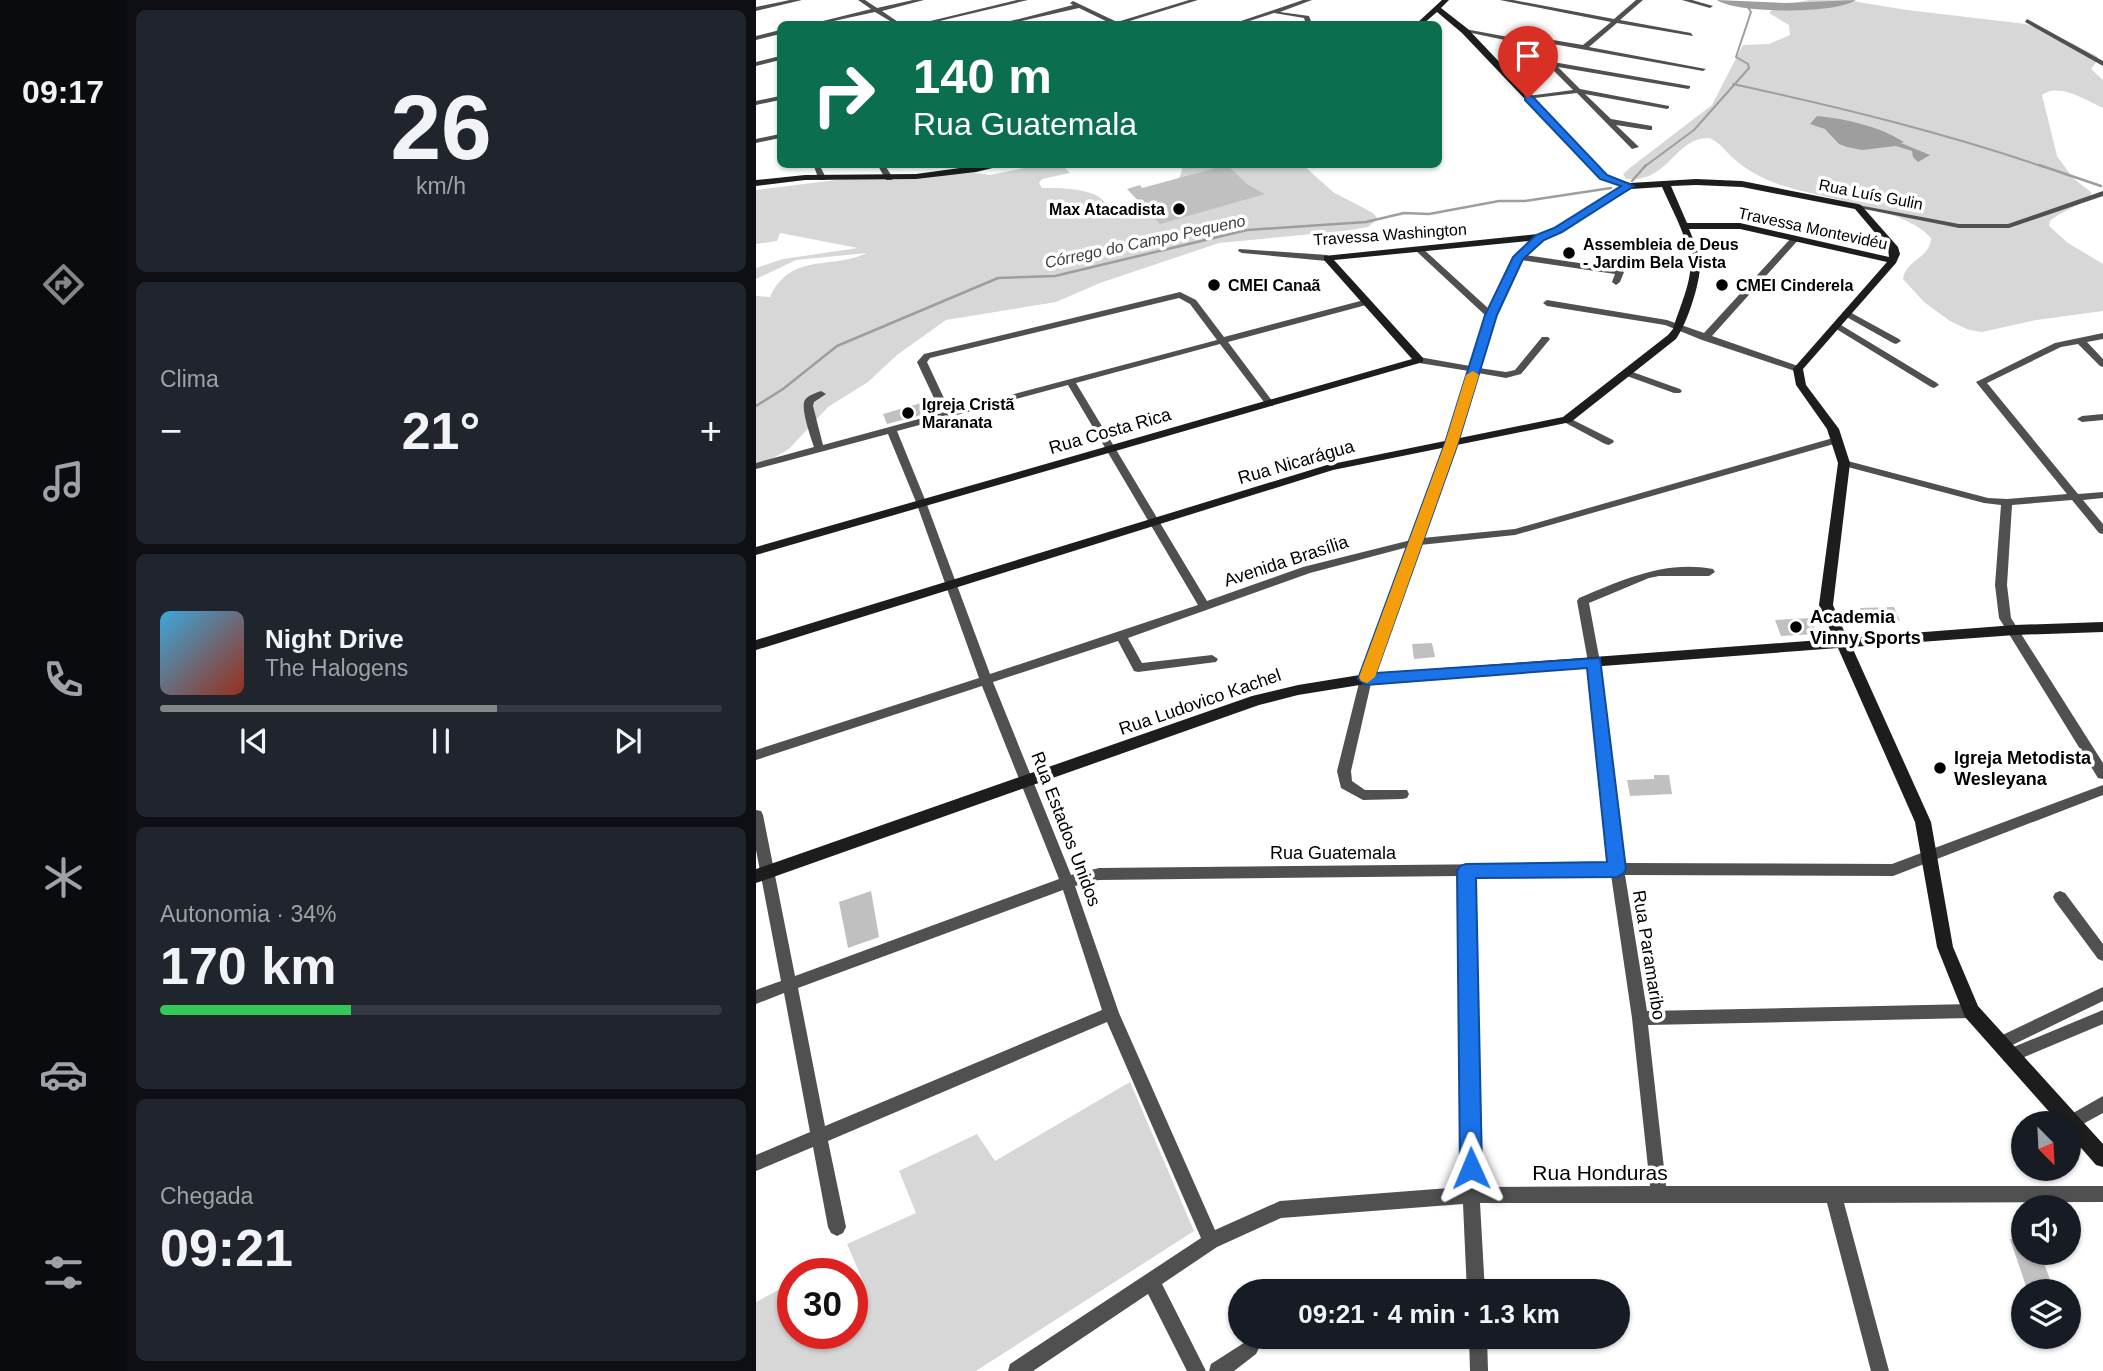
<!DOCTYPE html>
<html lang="pt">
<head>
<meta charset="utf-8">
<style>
  :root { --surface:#171b24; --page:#20242c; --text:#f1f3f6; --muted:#9ea1a6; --line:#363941; --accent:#858687 }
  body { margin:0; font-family:Helvetica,sans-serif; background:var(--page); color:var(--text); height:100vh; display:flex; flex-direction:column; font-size:26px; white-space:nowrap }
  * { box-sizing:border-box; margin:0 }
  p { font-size:23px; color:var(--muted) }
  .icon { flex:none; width:38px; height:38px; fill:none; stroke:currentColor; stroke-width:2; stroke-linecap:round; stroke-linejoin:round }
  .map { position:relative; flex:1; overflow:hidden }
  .sheet { display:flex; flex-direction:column; gap:10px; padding:10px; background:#0d0f14; width:630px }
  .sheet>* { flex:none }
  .guide { position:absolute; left:21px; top:21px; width:665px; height:147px; border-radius:10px; box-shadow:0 2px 5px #0004; background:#0b6e4f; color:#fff; overflow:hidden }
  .needle { width:46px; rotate:156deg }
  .tools { position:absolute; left:1255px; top:1111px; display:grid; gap:14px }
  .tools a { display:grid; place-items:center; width:70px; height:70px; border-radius:50%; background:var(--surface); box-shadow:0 2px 5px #0004; font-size:35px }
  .speed { position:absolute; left:21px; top:1258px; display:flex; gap:14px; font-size:35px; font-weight:700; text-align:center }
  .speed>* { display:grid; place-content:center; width:91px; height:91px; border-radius:50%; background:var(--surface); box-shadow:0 2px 5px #0004; line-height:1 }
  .speed .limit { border:10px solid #d22; background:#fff; color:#111 }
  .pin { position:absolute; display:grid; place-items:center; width:60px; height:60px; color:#fff; margin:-72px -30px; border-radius:50% 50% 50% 0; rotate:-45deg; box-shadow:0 0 7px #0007 }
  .pin .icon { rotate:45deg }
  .me { position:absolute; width:77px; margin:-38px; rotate:359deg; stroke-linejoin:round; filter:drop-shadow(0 0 5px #0008) }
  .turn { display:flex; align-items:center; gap:24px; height:147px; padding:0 21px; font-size:32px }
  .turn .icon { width:91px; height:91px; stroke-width:2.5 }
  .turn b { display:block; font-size:49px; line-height:60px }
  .big { font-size:52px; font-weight:700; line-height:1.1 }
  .sheet .tile { flex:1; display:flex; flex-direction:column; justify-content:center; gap:10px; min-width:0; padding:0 24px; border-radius:10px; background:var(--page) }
  .sheet .dial { align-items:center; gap:0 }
  .dial b { font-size:91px; line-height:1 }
  .song { display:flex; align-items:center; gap:21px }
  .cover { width:84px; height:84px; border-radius:10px; background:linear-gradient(135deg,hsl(200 70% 55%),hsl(10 70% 35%)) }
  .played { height:7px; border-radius:4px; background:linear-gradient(90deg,var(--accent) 60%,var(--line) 60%) }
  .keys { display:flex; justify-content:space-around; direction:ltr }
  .heat { display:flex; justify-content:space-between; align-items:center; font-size:38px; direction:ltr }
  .charge { height:10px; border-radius:5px; background:linear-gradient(90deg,#34c759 34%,var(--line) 0) }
  .trip { position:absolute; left:472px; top:1279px; width:402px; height:70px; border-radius:35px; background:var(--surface); box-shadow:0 2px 5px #0004; font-weight:700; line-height:70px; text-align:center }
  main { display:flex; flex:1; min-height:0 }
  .menu { display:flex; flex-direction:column; width:126px; justify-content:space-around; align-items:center; background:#090b0e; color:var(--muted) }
  .menu .icon { width:49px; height:49px }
  .menu .on { color:var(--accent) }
  .menu b { font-size:32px; color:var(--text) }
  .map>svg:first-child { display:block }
  .green { fill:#d7d7d7 }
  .water { fill:#9e9e9e }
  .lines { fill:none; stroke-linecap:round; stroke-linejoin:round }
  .stream-far1 { stroke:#9e9e9e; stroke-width:2 }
  .stream { stroke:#9e9e9e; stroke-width:2.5 }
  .river { fill:#9e9e9e; fill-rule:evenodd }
  .building { fill:#c0c0c0 }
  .street { fill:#505050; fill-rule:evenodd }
  .secondary { fill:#1d1d1d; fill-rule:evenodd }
  .route { fill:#1a73e8; stroke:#114b97; stroke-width:2 }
  .slow { fill:#f59e0b }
  .poi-dot { fill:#000; stroke:#fff; stroke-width:2.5 }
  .labels { text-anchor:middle; stroke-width:7; stroke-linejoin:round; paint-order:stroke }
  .far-street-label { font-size:16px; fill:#000; stroke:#fff }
  .far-poi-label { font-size:16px; font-weight:bold; fill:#000; stroke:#fff; text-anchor:start }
  .far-water-label { font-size:16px; font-style:italic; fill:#3f3f3f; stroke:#fff }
  .street-label { font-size:18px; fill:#000; stroke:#fff }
  .poi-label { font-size:18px; font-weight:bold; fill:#000; stroke:#fff; text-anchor:start }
  .near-street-label { font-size:21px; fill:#000; stroke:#fff }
</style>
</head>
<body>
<main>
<nav class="menu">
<b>09:17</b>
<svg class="icon on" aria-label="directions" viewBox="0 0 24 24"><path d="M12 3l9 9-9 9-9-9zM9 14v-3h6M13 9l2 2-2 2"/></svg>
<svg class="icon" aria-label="music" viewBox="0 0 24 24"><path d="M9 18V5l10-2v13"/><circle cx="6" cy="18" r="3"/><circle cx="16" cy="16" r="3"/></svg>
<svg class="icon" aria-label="phone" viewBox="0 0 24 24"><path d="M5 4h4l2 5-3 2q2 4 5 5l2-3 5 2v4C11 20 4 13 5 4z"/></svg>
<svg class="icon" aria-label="climate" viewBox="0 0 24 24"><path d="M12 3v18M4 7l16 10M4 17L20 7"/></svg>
<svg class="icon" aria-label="car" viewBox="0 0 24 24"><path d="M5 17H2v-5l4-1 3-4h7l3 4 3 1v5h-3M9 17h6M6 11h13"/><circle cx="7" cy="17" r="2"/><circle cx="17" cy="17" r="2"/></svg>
<svg class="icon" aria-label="filters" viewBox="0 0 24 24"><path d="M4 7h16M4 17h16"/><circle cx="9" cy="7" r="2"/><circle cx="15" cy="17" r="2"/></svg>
</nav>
<section class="sheet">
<div class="tile dial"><b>26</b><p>km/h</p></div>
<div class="tile"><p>Clima</p>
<div class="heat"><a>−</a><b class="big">21°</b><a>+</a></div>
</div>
<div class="tile">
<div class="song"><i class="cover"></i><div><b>Night Drive</b><p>The Halogens</p></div></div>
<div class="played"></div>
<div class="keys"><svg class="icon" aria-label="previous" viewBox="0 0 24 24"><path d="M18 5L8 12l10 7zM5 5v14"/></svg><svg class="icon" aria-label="pause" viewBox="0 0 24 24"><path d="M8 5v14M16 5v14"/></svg><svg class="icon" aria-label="next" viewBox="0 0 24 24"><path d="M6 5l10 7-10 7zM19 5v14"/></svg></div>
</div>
<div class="tile"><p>Autonomia · 34%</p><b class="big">170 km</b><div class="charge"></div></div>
<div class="tile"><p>Chegada</p><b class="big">09:21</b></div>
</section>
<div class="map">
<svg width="1347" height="1371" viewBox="0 0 1347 1371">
  <rect width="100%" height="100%" fill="#fff"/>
  <!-- green -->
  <g class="green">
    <path d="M1053,0H1090L1151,10L1270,24L1290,30L1341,56L1342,60L1335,69L1347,80V108C1331,101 1303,82 1286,95L1301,156L1317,178L1336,193C1327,206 1306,210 1294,221L1293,226L1312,243L1347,264V311L1280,320L1226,332L1213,330L1194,321L1168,302L1147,279C1149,260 1175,258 1175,238C1148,206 1055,198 1014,181C1000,175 988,168 977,158C968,150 964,142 953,138C919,137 912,184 870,179L867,174L875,167L956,105L987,45L1013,44L1034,35L1033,25L1013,13L1016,10L1013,8Z"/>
    <path d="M284,165H306L314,173L286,179L283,183L286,188C303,188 324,188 340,195C350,200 354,213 365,216C385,220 429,185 426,165H547L577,192L617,213L622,219L612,227L588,231L463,243L344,283L300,302L190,320L141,355L112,382L72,407L33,449L0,468V296L14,297C35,252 75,270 111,253L40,260L0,279V268L27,259L102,248L24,233L21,241L0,244V190L80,180L219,173L234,175Z"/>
    <polygon points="374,1082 438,1231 220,1371 0,1371 0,1302 37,1282 37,1334 96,1334 96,1295 110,1288 91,1244 160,1213 143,1171 221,1134 239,1161"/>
  </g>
  <!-- water -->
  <path class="water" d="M1061,116C1090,119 1123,126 1148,142L1145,143L1174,155L1162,162L1157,157L1156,151L1140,146L1106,150L1091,147L1083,144L1069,129L1054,124Z"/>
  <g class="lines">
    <!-- stream-far1 -->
    <g class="stream-far1">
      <path d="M977,84C1082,107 1186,132 1288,167"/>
      <polyline points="888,167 938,130 993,68 992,64 980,57 995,12 991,6"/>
    </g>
    <!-- stream -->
    <g class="stream">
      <polyline points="1283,165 1345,186"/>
      <polyline points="876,181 890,165"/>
      <polyline points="0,406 27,389 81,346 242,278 299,276 491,230 610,222 648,213 673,214 743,201 769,201 855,188"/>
    </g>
    <!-- river -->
    <path class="river" d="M961,0L1030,3L1100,0C1080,14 981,14 961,0Z"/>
  </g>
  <!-- building -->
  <g class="building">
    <polygon points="471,165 492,185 509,194 404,224 371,189 384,185 386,188"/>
    <polygon points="172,401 177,412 131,424 127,414"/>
    <polygon points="1138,607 1144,621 1109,622 1104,608"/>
    <polygon points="1055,618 1061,634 1025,636 1019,620"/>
    <polygon points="676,643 679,657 658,659 656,644"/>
    <polygon points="898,775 913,775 916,794 874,796 871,780 898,779"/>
    <polygon points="115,891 123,937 92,948 83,902"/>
    <polygon points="1254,1239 1267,1239 1267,1253 1284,1253 1299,1292 1272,1292"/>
  </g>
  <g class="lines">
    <!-- street -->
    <g class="street">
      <polygon points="34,0 46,0 0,11 0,7"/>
      <polygon points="102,0 109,0 121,8 157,0 168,0 126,11 145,24 139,24 119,12 64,24 55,24 115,9"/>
      <polygon points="261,0 272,0 171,24 162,24"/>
      <polygon points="433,0 442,0 364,24 356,24 323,8 252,24 243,24 317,5 314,3 317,1 361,22"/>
      <polygon points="547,0 556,0 524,12 553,16 556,24 550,24 548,18 518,13 484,24 476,24"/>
      <polygon points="744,0 757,0 858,19 880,0 887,0 864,20 935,33 937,36 861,23 833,47 950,69 947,71 797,44 779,45 797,62 934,86 934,88 932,89 802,67 824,89 913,106 913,108 911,109 829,94 855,119 896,126 896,130 893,130 860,125 883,147 876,149 821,93 770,99 770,97 772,96 817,90 772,45 706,31 709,29 774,41 797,40 827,45 855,22"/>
      <polygon points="926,0 936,0 957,6 954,8"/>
      <polygon points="1271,19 1347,61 1347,66 1269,22"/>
      <polygon points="24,30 24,34 0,40 0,36"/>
      <polygon points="24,56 24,60 0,66 0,62"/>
      <polygon points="24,96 24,100 0,105 0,101"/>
      <polygon points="24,134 24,138 0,143 0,139"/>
      <polygon points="57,164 66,164 64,166 70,178 69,180 63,180"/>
      <polygon points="121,164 128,164 137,178 136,180 130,180"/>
      <polygon points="1347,191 1347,196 1253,228 1203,228 1098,207 1102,205 1203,224 1252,224"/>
      <path d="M781,235L788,237L769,255L864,269L868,272L864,282L860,285L856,282L859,274L765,260L739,315L723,368L750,372L759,370L786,337H792L794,339L765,374L750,378L722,373L700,443L666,538L759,529L1077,438L1081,437L1086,440L1085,442L759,535L664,545L616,679L595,771L596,781L609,790H651L653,794L651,798L646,799L607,800L585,788L581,771L604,679L652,547L554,573L372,638L386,663L456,655L462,659L460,662L382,672L378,671L362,641L237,682L315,875L343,868L853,863L832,662L821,601L823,598C867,580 908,560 957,569L959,572L953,576H903L893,578L833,603L844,662L867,863L1136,864L1347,785V795L1137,876L869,875L891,1011L1215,1004L1220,1006L1223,1011L1220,1016L1215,1018L892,1025L910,1186H1347V1202L1088,1203L1133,1371H1115L1071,1203H724L729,1292H711L707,1204L525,1218L461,1247L406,1284L450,1371H431L392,1294L277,1371H252L254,1364L445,1238L351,1022L72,1141L90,1227L87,1233L81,1236L75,1233L72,1227L57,1147L0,1171V1155L54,1132L28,993L0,1004V990L25,981L0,850V810L5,811L7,815L39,976L303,879L226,686L0,760V750L223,678L160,502L132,434L0,469V463L58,447C55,438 44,407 49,400C52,395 60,393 65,391L70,394L58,402L57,406L67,445L185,413L161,362L168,354L424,292L440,300L468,337L608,300H614V304L472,342L517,402V406H511L464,344L320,383L451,601L547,567L655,540L690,443L713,371L663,363L658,360L663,357L714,366L730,316L658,249L665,247L733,309L758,257ZM423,298L434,304L461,340L194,411L171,362L174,358ZM312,385L442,605L234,674L170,502L141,431ZM855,875L876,1018L894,1186L723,1187L717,876ZM703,876L706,1187L524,1201L459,1230L363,1013L319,886L343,880ZM307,890L346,1010L69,1126L42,988Z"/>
      <polygon points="1037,236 1044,238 956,336 1045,367 1045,371 1039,371 946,340 909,325 791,306 787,303 791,300 911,320 948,333"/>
      <polygon points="483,249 571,255 575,258 571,261 486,253 482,251"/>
      <polygon points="1090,310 1143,339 1145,341 1140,344 1137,343 1087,315 1086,313"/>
      <polygon points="1080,322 1181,383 1183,385 1178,388 1175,387 1077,327 1076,325"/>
      <polygon points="1347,333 1347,339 1331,342 1347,359 1347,367 1344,366 1322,344 1305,347 1231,383 1322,494 1347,492 1347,498 1327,500 1347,524 1347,534 1343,533 1316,500 1256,505 1251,585 1255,618 1347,763 1347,779 1342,778 1243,618 1239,585 1245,505 1228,503 1084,465 1083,463 1088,460 1232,498 1251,499 1311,494 1220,382 1299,343"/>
      <polygon points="871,370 924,389 926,391 924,393 918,393 868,375 868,371"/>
      <polygon points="1347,414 1347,420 1326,422 1321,419 1326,416"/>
      <polygon points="811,417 857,440 858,442 853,445 849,444 808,422 806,420"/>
      <polygon points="1304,891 1309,893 1347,944 1347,961 1342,959 1299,901 1297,897 1299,893"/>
      <polygon points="1347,987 1347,1001 1248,1049 1243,1051 1238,1049 1235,1044 1238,1039"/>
      <polygon points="1347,1010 1347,1024 1254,1063 1248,1061 1246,1056 1248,1051"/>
      <polygon points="1347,1096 1347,1113 1316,1130 1312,1128 1312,1124 1309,1124 1310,1117"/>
      <polygon points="713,1337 731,1337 732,1371 714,1371"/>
      <polygon points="494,1339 500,1342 503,1348 500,1354 478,1371 453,1371 455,1364"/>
    </g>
    <!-- secondary -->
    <g class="secondary">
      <path d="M686,0H693L685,8L712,29L851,175L874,183L940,179L986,181L1102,204L1105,205L1142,247L1144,254L1140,263L1047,369L1050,385L1083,429L1094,463L1077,605L1091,638L1259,625L1347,622V632L1259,635L1096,647L1175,822L1197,947L1222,1006L1347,1144V1167L1340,1165L1312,1133V1124H1304L1209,1017L1181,947L1159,822L1082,648L610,684L542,695L503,705L0,883V869L496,696L542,685L610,674L1078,639L1063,605L1082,463L1071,429L1040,385L1037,369L1131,262L984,229H933C937,239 943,250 944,260C946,279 931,324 920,339L815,422L577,470L0,650V640L571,465L807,417L912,335L917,329C923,308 937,280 934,259C930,234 916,210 906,187L875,189L805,232L784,240L578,260L667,358V362L0,555V547L656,359L568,260V256L782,234L799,228L866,186L845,179L706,33L681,12L667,24H660ZM940,185L986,187L1099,209L1132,248L1133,257L984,223H931L915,186Z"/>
      <polygon points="233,164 253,164 220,172 160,179 49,180 0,186 0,180 49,175 160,174"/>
    </g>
  </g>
  <!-- route -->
  <polygon class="route" points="769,96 776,96 851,175 878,186 806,232 788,240 767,259 741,315 702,443 620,673 844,658 870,869 867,874 861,877 720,878 726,1168 723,1175 715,1179 707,1175 704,1168 701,871 704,866 710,864 851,862 831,668 610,685 602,679 689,443 729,315 757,257 780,235 798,228 865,186 844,179 769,100"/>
  <!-- slow -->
  <polygon class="slow" points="717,371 723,375 702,443 619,677 611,683 605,681 603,677 689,443 710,375"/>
  <!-- markers -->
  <g class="poi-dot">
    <circle cx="423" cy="209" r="7"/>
    <circle cx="813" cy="253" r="7"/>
    <circle cx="458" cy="285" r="7"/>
    <circle cx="966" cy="285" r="7"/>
    <circle cx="152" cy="413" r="7"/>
    <circle cx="1040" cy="627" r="7"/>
    <circle cx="1184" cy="768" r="7"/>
  </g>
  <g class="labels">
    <!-- far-street labels -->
    <g class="far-street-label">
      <text transform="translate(1115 194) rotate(11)" y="6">Rua Luís Gulin</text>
      <text transform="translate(1057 228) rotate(12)" y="6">Travessa Montevidéu</text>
      <text transform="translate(634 234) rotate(-4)" y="6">Travessa Washington</text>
    </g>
    <!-- far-poi labels -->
    <g class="far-poi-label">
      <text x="409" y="215" text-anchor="end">Max Atacadista</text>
      <text x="827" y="250">Assembleia de Deus<tspan x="827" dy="18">- Jardim Bela Vista</tspan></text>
      <text x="472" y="291">CMEI Canaã</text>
      <text x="980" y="291">CMEI Cinderela</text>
      <text x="166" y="410">Igreja Cristã<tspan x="166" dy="18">Maranata</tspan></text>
    </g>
    <!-- far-water labels -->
    <g class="far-water-label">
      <text transform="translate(389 241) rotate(-12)" y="6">Córrego do Campo Pequeno</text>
    </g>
    <!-- street labels -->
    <g class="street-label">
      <text transform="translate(354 431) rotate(-16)" y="6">Rua Costa Rica</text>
      <text transform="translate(540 462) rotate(-16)" y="6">Rua Nicarágua</text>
      <text transform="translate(530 561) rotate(-18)" y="6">Avenida Brasília</text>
      <text transform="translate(444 702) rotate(-19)" y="6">Rua Ludovico Kachel</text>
      <text transform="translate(310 829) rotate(69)" y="6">Rua Estados Unidos</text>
      <text x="577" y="859">Rua Guatemala</text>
      <text transform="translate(893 955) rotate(81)" y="6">Rua Paramaribo</text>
    </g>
    <!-- poi labels -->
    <g class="poi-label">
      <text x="1054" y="623">Academia<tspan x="1054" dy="21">Vinny Sports</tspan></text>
      <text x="1198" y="764">Igreja Metodista<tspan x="1198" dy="21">Wesleyana</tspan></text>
    </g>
    <!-- near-street labels -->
    <g class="near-street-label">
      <text x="844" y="1180">Rua Honduras</text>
    </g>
  </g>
</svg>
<div class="tools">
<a><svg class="needle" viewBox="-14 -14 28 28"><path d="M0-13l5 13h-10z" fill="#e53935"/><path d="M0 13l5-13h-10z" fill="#9ea1a6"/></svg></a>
<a><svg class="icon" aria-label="sound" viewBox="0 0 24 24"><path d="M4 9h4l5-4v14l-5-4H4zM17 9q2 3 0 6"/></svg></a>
<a><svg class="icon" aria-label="layers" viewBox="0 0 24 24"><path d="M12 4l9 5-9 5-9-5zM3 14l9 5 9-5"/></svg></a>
</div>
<div class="speed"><div class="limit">30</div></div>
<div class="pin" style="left:772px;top:98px;background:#d93025"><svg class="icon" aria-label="arrive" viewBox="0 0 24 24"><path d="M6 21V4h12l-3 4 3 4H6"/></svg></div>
<svg class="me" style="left:715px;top:1168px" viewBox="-20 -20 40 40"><path d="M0-17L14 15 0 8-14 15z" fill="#1a73e8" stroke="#fff" stroke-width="4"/></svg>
<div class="trip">09:21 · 4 min · 1.3 km</div>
<div class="guide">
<div class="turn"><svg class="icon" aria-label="right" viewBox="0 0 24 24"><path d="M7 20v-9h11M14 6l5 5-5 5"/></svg><div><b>140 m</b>Rua Guatemala</div></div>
</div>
</div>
</main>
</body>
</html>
